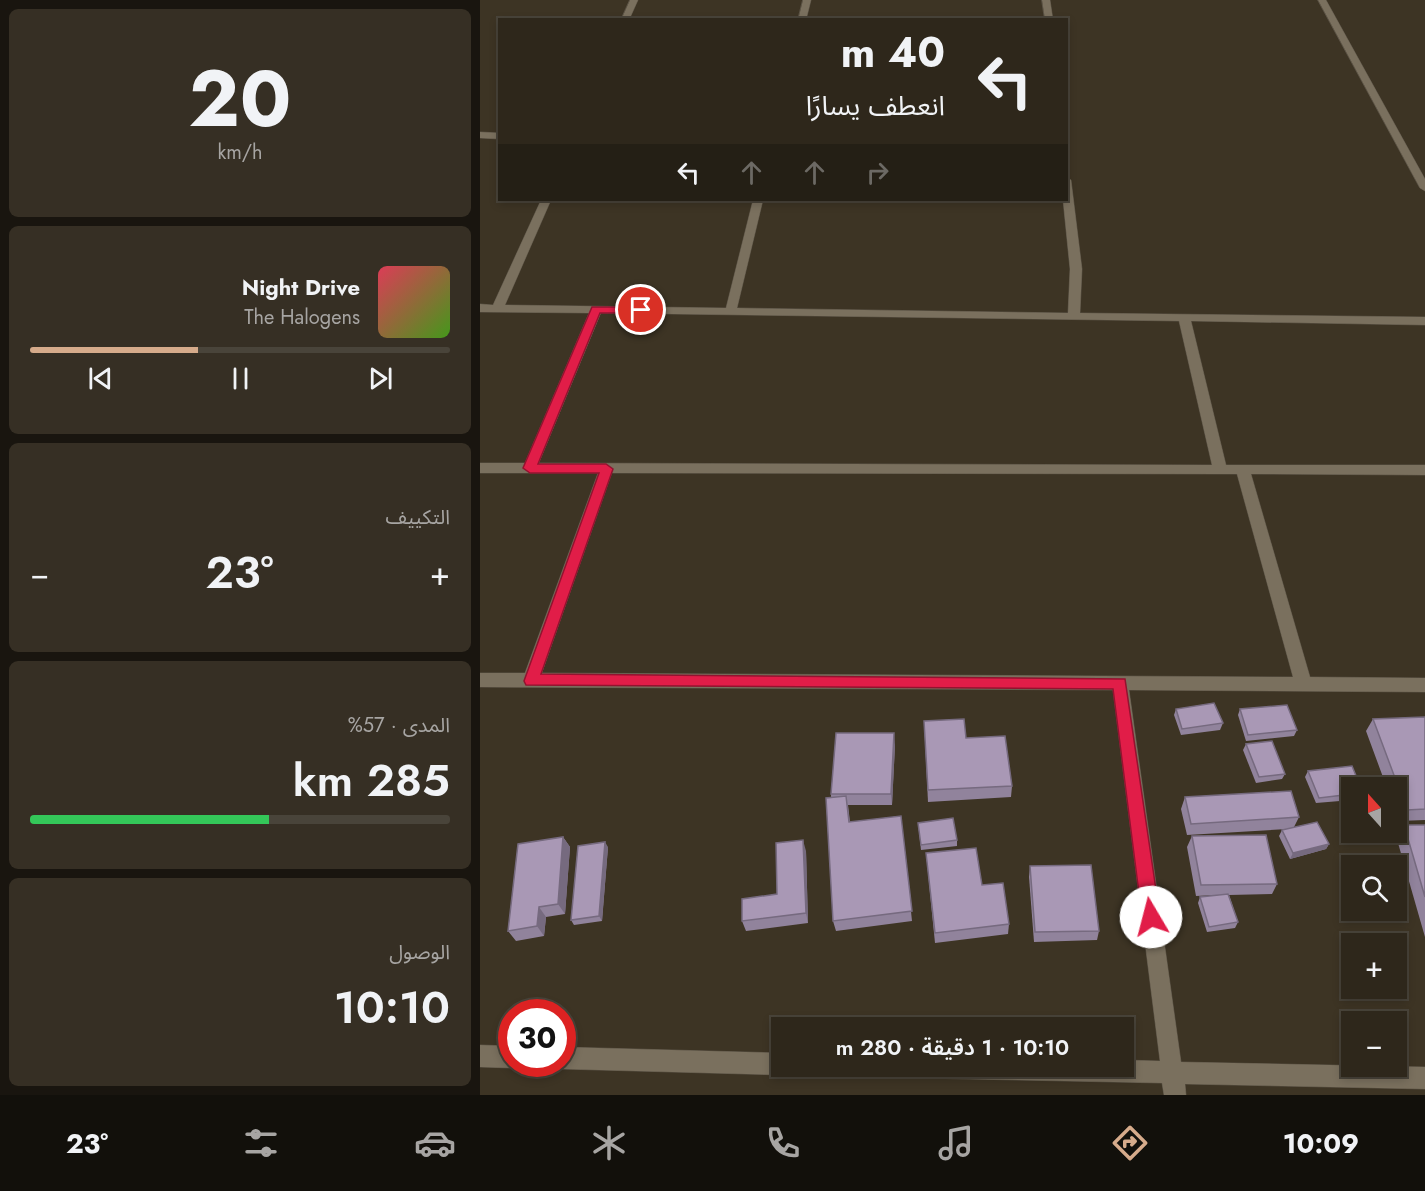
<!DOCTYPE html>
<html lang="ar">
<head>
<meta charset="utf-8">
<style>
  :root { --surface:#2e271b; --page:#362f24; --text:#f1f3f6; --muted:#a7a5a3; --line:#49443a; --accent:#d6ab8b }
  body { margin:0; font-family:Jost,"Noto Sans Arabic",sans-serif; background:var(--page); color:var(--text); direction:rtl; height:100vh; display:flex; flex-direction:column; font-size:22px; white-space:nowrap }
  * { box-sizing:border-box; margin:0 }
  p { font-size:20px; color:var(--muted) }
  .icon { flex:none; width:33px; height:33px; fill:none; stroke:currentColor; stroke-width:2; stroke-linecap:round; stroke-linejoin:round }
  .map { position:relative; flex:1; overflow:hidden; direction:ltr }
  .details { display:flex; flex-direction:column; gap:9px; padding:9px; background:#19150f; width:480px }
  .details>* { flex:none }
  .banner { position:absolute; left:18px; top:18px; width:570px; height:183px; border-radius:0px; box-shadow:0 3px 9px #0003,0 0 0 2px var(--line); direction:rtl; background:#2e271b; color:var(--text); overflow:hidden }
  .needle { width:39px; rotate:339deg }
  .buttons { position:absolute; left:861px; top:777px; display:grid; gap:12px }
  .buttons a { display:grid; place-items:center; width:66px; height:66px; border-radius:0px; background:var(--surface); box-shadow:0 3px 9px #0003,0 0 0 2px var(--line); font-size:30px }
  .speed { position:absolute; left:18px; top:999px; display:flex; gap:12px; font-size:30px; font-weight:700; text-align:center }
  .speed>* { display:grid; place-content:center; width:78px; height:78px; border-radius:50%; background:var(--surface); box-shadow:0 3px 9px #0003,0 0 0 2px var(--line); line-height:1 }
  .speed .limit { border:9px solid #d22; background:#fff; color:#111 }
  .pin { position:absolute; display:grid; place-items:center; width:51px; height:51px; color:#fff; margin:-26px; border:3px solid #fff; border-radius:50%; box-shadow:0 2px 6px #0007 }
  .me { position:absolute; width:66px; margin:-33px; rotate:352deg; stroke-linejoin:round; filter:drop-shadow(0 0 4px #0008) }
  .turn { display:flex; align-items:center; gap:21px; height:126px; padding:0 24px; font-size:27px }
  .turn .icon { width:78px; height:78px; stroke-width:2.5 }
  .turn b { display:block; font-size:42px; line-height:51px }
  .lanes { display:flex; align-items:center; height:57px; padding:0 24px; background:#0003; justify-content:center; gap:30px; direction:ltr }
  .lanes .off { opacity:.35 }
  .big { font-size:45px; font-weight:600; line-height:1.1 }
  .details .tile { flex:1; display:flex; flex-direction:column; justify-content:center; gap:9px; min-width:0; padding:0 21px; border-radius:9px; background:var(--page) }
  .details .dial { align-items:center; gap:0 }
  .dial b { font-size:78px; line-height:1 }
  .song { display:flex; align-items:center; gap:18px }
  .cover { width:72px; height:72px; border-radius:9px; background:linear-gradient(135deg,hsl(350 70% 55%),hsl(100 70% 35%)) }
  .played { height:6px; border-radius:3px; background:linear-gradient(90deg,var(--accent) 40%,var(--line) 40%) }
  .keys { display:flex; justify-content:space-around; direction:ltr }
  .heat { display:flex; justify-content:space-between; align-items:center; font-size:33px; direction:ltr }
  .charge { height:9px; border-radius:4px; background:linear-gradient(90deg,#34c759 57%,var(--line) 0) }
  .trip { position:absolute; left:291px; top:1017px; width:363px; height:60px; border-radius:0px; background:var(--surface); box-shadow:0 3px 9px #0003,0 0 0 2px var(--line); font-weight:600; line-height:60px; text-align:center; direction:rtl }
  .dock { display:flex; height:96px; justify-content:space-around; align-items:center; background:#12100b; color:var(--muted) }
  .dock .icon { width:42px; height:42px }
  .dock .selected { color:var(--accent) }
  .dock b { font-size:27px; color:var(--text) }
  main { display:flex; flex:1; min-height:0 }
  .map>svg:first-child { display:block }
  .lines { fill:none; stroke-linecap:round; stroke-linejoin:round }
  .minor-casing { stroke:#5a5245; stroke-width:1 }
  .minor { fill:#7a705e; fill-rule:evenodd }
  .wall { fill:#91839c }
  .shaded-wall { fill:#766a7f }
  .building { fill:#a998b5; stroke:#766a7f; stroke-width:1.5 }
  .route { fill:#e11d48; stroke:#92132f; stroke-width:1.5 }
</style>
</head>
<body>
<main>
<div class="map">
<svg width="945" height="1095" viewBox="0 0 945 1095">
  <rect width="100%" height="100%" fill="#3d3424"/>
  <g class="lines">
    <defs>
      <g id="minor">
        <polygon points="150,0 158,0 149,20 141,20"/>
        <polygon points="323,0 331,0 326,20 318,20"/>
        <polygon points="562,0 570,0 573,20 565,20"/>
        <polygon points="838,0 846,0 945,179 945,191 940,188"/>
        <polygon points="0,132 20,133 20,139 0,138"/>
        <path d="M586,177L591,180L602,269L600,313L945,317V325L711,321L746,465H945V475L771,474L830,677L945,678V692L649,690L701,1062L945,1067V1089L705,1084L706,1095H684L682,1083L392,1077L384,1074L381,1066H644V1060L680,1061L633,690L0,687V673H45L118,473H0V463H45L109,313L0,312V304L13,305L61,200H71L25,305L246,308L273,200H283L257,308L588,313L590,269L583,200H586ZM121,313L699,321L732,465L59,463ZM132,473L757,474L813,677L62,673Z"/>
        <polygon points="0,1045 32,1046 32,1064 40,1065 32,1068 0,1067"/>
        <polygon points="82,1047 302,1053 302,1066 312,1066 310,1072 302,1075 82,1069 73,1064 82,1064"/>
      </g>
    </defs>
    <!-- minor casing -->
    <use href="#minor" class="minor-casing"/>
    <!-- minor -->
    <use href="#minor" class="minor"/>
  </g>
  <!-- wall -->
  <g class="wall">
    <polygon points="696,709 743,723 740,730 701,735 694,715"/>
    <polygon points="760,709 817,730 814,736 766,741 758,715"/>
    <polygon points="945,717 945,820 919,821 916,814 916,788 907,788 886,731 893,719"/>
    <polygon points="444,721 486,738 532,786 531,797 448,802"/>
    <polygon points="766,744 805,774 802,779 776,783 763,750"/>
    <polygon points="415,745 412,805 368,805 370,822 421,816 432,921 356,931 353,921 351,794"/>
    <polygon points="828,771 872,788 872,800 836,803 825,777"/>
    <polygon points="705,797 819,817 814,827 849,844 846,849 810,859 799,836 802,830 807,829 707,835 701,809"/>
    <polygon points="438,823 477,840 477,846 441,850"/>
    <polygon points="924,825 945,825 945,937 916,836"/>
    <polygon points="712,836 797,884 792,894 749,895 758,922 755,928 727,932 718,903 720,897 737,895 716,896 707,847"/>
    <polygon points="83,837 90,847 85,914 66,917 64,936 36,941 28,931"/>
    <polygon points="128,847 122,921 94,925 91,920"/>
    <polygon points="326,851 328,923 266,931 262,921 297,894"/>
    <polygon points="446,853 502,885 529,924 528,934 455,943"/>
    <polygon points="550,866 619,931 617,940 554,942 549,877"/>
  </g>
  <!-- shaded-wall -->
  <g class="shaded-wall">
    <polygon points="414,733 415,745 412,805 411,794"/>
    <polygon points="83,837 90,847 85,914 78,904"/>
    <polygon points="323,840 326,851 328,923 326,913"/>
    <polygon points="125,842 128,847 122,921 119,916"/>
    <polygon points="849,844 846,849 810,859 813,853"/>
    <polygon points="59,907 66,917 64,936 57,926"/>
  </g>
  <!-- building -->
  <g class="building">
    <polygon points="734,703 743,723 702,729 696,709"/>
    <polygon points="807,705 817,730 768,735 760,709"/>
    <polygon points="945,717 945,809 927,810 893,719"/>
    <polygon points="484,719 486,738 525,736 532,786 448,790 444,721"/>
    <polygon points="356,733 414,733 411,794 351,794"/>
    <polygon points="792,741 805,774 779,777 766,744"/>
    <polygon points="872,766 881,788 872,788 872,794 839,798 828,771"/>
    <polygon points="811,791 819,817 711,824 705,797"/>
    <polygon points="366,796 369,822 421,816 432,911 353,921 346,798"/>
    <polygon points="473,818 477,840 441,845 438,823"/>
    <polygon points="837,822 849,844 813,853 802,830"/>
    <polygon points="924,825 945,825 945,897"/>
    <polygon points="786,835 797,884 721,885 712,836"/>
    <polygon points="83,837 78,904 59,907 57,926 28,931 38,844"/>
    <polygon points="323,840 326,913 262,921 262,899 297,894 296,843"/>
    <polygon points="125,842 119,916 91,920 98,846"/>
    <polygon points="496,848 502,885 523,883 529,924 455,933 446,853"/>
    <polygon points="611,865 619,931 555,932 550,866"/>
    <polygon points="748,894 758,922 729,927 720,897"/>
  </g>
  <!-- route -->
  <polygon class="route" points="112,307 161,307 166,310 161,313 120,313 58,464 126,464 133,469 61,674 645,679 680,917 677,924 671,926 664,924 662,917 633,689 46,685 44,681 119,473 50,473 43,468"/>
</svg>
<div class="buttons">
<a><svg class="needle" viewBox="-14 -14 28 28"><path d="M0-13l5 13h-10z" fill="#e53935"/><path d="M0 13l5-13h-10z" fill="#a7a5a3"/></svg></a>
<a><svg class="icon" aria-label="search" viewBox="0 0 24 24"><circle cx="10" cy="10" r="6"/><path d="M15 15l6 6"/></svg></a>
<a>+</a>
<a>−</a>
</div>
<div class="speed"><div class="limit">30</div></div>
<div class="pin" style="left:161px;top:310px;background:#d93025"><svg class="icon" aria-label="arrive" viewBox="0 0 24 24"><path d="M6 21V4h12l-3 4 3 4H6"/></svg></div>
<svg class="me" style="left:671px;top:917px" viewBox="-20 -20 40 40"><circle r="19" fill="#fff"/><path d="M0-13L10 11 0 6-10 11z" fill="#e11d48"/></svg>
<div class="trip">10:10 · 1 دقيقة · 280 m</div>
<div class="banner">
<div class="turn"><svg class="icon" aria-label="left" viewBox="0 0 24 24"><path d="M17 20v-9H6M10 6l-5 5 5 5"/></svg><div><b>40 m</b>انعطف يسارًا</div></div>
<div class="lanes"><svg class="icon" aria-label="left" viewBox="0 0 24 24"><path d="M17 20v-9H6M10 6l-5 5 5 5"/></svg><svg class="icon off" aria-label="ahead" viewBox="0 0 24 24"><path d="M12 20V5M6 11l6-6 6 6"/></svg><svg class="icon off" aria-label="ahead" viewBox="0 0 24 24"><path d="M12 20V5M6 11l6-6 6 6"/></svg><svg class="icon off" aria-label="right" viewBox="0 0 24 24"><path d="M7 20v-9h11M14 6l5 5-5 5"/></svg></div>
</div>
</div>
<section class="details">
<div class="tile dial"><b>20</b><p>km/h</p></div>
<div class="tile">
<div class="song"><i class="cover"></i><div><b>Night Drive</b><p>The Halogens</p></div></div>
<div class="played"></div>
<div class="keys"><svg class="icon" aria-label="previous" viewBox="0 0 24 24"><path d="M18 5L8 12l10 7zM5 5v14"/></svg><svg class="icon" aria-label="pause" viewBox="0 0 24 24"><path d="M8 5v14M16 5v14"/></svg><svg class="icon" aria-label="next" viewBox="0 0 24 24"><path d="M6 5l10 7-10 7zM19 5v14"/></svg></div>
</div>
<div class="tile"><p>التكييف</p>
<div class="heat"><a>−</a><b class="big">23°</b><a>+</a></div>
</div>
<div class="tile"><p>المدى · 57%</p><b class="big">285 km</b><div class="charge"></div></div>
<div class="tile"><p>الوصول</p><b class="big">10:10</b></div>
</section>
</main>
<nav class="dock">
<b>10:09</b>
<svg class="icon selected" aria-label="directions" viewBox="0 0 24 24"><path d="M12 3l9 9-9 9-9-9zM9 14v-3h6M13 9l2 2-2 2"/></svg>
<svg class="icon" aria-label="music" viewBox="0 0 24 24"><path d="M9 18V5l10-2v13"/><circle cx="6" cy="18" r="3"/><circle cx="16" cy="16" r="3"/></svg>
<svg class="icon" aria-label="phone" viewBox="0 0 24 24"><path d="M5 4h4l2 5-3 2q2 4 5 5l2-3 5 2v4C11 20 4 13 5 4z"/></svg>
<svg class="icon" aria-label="climate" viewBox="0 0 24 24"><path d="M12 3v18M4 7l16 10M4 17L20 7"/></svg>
<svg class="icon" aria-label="car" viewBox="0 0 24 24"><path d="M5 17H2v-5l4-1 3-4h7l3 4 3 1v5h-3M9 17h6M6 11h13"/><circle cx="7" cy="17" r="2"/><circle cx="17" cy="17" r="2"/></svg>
<svg class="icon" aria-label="filters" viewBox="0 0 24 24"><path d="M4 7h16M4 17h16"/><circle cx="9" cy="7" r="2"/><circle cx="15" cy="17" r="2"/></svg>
<b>23°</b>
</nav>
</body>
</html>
